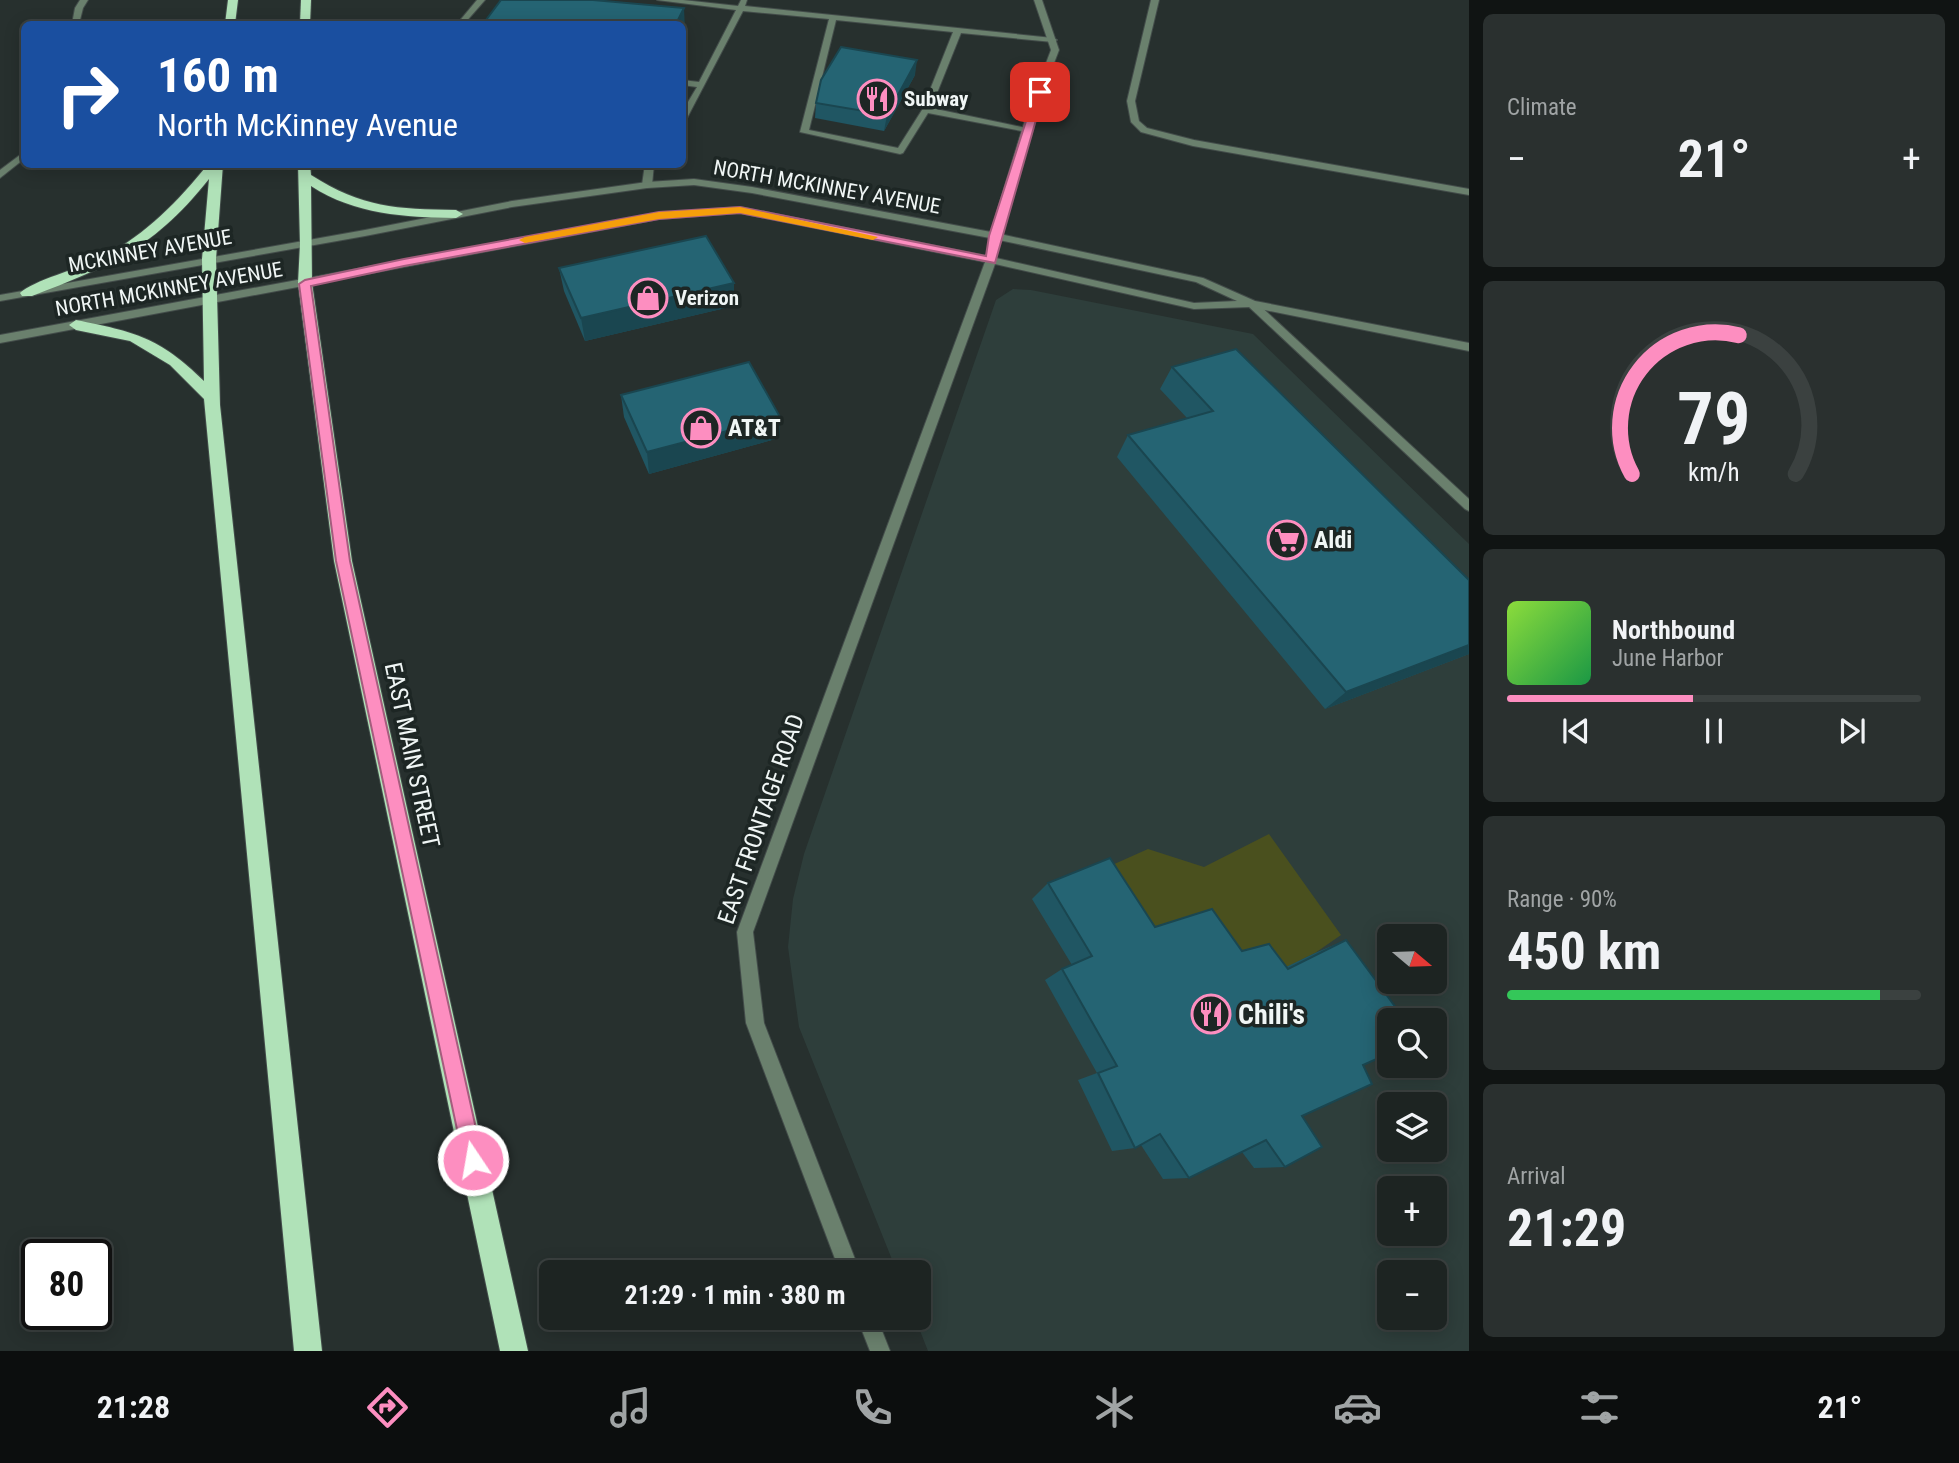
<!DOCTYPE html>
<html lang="en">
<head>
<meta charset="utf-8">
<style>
  :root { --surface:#1d2422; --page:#2a302f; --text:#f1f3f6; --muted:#a0a4a5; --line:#3b4140; --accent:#fd8ec0 }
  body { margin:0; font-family:"Roboto Condensed",sans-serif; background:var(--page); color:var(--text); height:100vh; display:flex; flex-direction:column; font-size:26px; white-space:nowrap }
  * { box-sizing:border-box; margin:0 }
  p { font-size:23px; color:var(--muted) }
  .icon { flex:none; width:38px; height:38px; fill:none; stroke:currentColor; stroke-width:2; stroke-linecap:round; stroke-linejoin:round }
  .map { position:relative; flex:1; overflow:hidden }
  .details { display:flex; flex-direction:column; gap:14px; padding:14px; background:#101413; width:490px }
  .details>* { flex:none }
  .banner { position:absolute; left:21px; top:21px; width:665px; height:147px; border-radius:10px; box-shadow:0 4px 18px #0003,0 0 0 2px var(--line); background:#1a4fa0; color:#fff; overflow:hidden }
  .needle { width:46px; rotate:109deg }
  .tools { position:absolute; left:1377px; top:924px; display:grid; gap:14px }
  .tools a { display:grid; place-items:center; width:70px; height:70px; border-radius:10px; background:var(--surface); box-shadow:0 4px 18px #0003,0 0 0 2px var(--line); font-size:35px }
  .speed { position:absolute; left:21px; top:1239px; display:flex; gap:14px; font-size:35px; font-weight:700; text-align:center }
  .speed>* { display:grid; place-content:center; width:91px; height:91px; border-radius:50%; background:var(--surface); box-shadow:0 4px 18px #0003,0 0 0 2px var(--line); line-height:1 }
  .speed .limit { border:4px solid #111; border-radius:10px; background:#fff; color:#111 }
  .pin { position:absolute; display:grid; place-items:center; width:60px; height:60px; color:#fff; margin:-30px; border-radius:14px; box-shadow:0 4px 10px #0006 }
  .me { position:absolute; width:77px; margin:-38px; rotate:348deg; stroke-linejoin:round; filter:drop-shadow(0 0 5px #0008) }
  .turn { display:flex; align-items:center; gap:24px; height:147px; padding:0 21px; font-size:32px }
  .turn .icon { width:91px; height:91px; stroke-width:2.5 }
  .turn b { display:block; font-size:49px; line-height:60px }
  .big { font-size:52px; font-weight:700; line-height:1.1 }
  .details .widget { flex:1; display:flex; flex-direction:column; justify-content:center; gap:10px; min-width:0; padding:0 24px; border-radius:10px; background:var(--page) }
  .details .dial { align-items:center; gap:0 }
  .dial svg { height:182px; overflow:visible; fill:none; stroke:var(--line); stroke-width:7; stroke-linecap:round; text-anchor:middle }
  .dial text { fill:var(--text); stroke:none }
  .song { display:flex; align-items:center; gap:21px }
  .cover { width:84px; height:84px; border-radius:10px; background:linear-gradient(135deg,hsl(90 70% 55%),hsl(140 70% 35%)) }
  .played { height:7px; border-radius:4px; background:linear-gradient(90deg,var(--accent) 45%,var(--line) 45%) }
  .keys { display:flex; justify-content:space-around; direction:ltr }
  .heat { display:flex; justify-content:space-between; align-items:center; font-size:38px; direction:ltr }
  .charge { height:10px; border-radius:5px; background:linear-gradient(90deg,#34c759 90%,var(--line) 0) }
  .trip { position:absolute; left:539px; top:1260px; width:392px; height:70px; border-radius:10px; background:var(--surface); box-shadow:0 4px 18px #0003,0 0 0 2px var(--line); font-weight:700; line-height:70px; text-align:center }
  .tab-bar { display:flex; height:112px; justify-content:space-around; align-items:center; background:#0c0e0e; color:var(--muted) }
  .tab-bar .icon { width:49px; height:49px }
  .tab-bar .current { color:var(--accent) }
  .tab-bar b { font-size:32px; color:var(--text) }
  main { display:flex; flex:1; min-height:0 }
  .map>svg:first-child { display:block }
  .built { fill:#2e3e3b; fill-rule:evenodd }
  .green { fill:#4a501e }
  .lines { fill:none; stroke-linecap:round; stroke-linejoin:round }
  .service-casing { stroke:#434c4a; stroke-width:2 }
  .minor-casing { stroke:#434c4a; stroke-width:2 }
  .trunk-casing { stroke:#434c4a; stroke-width:2 }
  .service { fill:#6a806d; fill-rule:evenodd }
  .minor { fill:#6a806d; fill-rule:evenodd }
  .trunk { fill:#b0e2b8; fill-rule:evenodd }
  .wall { fill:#205663 }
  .shaded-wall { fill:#1a4650 }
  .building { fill:#256473; stroke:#1a4650; stroke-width:2 }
  .route { fill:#fd8ec0; stroke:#a45c7d; stroke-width:2 }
  .slow { fill:#f59e0b }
  .labels { text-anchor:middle; stroke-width:7; stroke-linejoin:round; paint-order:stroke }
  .far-poi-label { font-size:21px; font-weight:bold; fill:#f0f6f5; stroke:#1d2624; text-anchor:start }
  .far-street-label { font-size:21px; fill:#f0f6f5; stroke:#1d2624 }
  .poi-label { font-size:24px; font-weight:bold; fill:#f0f6f5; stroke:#1d2624; text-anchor:start }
  .street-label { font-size:24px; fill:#f0f6f5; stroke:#1d2624 }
  .near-poi-label { font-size:28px; font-weight:bold; fill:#f0f6f5; stroke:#1d2624; text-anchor:start }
</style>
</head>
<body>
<main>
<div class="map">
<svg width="1469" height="1351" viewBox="0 0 1469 1351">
  <rect width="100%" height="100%" fill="#27302e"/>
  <!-- built -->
  <path class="built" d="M1013,289L1031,290L1253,334L1469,544V1351H928L915,1318H919V1272H897L799,1027L788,947L793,899L804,854L996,300ZM1390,936H1435V982H1390ZM1390,1020H1435V1066H1390ZM1390,1104H1435V1150H1390ZM1390,1188H1435V1234H1390ZM1390,1272H1435V1318H1390Z"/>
  <!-- green -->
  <polygon class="green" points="1269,834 1341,935 1315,953 1259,981 1134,941 1092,874 1148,849 1204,867"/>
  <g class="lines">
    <defs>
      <g id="service">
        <polygon points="477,0 485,0 464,24 457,24"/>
        <path d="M657,0H683L738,6L741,0H747L745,6L1053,38L1057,40L1053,42L961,33L931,108L1031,129L1027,132L928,113L903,153L900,154L800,132L829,19L743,11L686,120L682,122V112L697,87L682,85V80L699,82L736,10ZM836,20L953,32L922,110L898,148L809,130Z"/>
        <polygon points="1151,0 1159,0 1135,101 1139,121 1147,128 1194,140 1469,189 1469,195 1193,146 1141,132 1131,122 1127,101"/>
        <polygon points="645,164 654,164 652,185 647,188 642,185"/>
        <polygon points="1252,301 1256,302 1469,499 1469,511 1465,509 1248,306 1247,304"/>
      </g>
      <g id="minor">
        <polygon points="80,0 88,0 83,8 79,24 72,24 75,8"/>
        <path d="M1034,0H1042L1059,50L1035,113L1000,234L1203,278L1255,301L1469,343V351L1250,307L1194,309L995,264L753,932L764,1023L860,1272H840L746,1023L737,932L985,262L740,213L659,219L0,343V335L659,213L740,207L987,256L990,238L752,193L694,185L647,188L512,207L365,236L0,301V295L365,230L512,201L647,182L694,179L752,187L991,232L1027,113L1051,50ZM999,240L1196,282L1237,301L1194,303L996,258Z"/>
        <polygon points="24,152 24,159 0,178 0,170"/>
        <polygon points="857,1318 877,1318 890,1351 870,1351"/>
      </g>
      <g id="trunk">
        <polygon points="228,0 238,0 235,24 225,24"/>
        <polygon points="301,0 311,0 310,24 300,24"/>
        <path d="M208,164H223L216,259L220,405L322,1351H294L204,399L170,365L130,341L76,330L69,325L76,320C135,332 159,337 204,381L202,259L209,179C154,248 112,265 32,296H22L20,293C32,281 80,268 99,259C143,237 177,203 208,164Z"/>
        <path d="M298,164H310L311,175C363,208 396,209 456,210L463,214L456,218C404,217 356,215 311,186L312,283L352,561L528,1351H500L334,561L298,283L300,244Z"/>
      </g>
    </defs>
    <!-- service casing -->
    <use href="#service" class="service-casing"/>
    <!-- minor casing -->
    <use href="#minor" class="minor-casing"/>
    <!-- trunk casing -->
    <use href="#trunk" class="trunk-casing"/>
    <!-- service -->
    <use href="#service" class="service"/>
    <!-- minor -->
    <use href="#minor" class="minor"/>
    <!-- trunk -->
    <use href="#trunk" class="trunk"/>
  </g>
  <!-- wall -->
  <g class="wall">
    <polygon points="915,75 884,131 815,118 816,103"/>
    <polygon points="559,268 734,283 734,306 585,341 564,291"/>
    <polygon points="1172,367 1469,654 1325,709 1117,457 1128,435 1187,418 1160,389"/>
    <polygon points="621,395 780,417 779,438 649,474 624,417"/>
    <polygon points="1048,883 1155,927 1242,951 1286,967 1315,953 1346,940 1363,1065 1302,1116 1285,1167 1254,1168 1242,1152 1189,1178 1163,1179 1141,1145 1135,1148 1112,1151 1078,1080 1097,1073 1045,980 1062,969 1072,965 1032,899"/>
  </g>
  <!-- shaded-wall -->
  <g class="shaded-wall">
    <polygon points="684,8 685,30 682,35 682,24 676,24"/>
    <polygon points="917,60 915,75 884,131 887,115"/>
    <polygon points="734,283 734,306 585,341 581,318"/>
    <polygon points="780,417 779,438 649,474 647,452"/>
    <polygon points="1469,645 1469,654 1325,709 1346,692"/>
  </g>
  <!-- building -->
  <g class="building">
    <polygon points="501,0 593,0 684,8 676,24 483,24"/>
    <polygon points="841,47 917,60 887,115 816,103 821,80"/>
    <polygon points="706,236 734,283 581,318 559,268"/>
    <polygon points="1236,349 1469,580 1469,645 1346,692 1128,435 1213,411 1172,367"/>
    <polygon points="749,362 780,417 647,452 621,395"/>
    <polygon points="1110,858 1155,927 1212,909 1242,951 1269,944 1288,969 1346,940 1405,1020 1390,1020 1390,1053 1363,1065 1372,1084 1302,1116 1322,1147 1285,1167 1266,1140 1189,1178 1160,1134 1135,1148 1098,1073 1117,1066 1062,969 1092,956 1048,883"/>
  </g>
  <!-- route -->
  <polygon class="route" points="1036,90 1044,92 995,263 740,213 659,219 404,266 311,286 350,561 483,1160 480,1167 473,1171 465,1167 336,561 299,284 305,280 404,259 659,212 740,207 986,256 989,236"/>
  <!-- slow -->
  <polygon class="slow" points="740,207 878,237 873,240 740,213 659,219 525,243 519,240 525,237 659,212"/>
  <!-- icons -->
  <defs>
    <symbol id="restaurant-ring" viewBox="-11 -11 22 22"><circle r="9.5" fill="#1d2624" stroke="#fd8ec0" stroke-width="1.5"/><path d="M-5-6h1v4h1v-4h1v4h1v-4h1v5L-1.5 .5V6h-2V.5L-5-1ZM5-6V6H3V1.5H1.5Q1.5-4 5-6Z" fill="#fd8ec0"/></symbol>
    <symbol id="shop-ring" viewBox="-11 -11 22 22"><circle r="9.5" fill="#1d2624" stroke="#fd8ec0" stroke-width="1.5"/><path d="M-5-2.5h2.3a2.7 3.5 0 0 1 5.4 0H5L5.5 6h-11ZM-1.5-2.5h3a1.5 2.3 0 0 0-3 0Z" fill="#fd8ec0"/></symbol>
    <symbol id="supermarket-ring" viewBox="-11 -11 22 22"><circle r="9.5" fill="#1d2624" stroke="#fd8ec0" stroke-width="1.5"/><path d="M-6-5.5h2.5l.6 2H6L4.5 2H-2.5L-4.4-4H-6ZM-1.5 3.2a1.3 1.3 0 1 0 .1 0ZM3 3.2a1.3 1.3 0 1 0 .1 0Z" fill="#fd8ec0"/></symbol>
  </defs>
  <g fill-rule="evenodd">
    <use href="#restaurant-ring" x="855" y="77" width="44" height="44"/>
    <use href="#shop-ring" x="626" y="276" width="44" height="44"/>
    <use href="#shop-ring" x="679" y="406" width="44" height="44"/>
    <use href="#supermarket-ring" x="1265" y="518" width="44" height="44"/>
    <use href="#restaurant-ring" x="1189" y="992" width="44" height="44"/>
  </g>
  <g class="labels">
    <!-- far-poi labels -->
    <g class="far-poi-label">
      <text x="904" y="106">Subway</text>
      <text x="675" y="305">Verizon</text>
    </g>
    <!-- far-street labels -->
    <g class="far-street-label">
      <text transform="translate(827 187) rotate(10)" y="7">NORTH MCKINNEY AVENUE</text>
      <text transform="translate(150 251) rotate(-10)" y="7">MCKINNEY AVENUE</text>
      <text transform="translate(169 289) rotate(-10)" y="7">NORTH MCKINNEY AVENUE</text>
    </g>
    <!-- poi labels -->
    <g class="poi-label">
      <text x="728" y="436">AT&amp;T</text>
      <text x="1314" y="548">Aldi</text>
    </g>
    <!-- street labels -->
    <g class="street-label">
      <text transform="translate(412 755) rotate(78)" y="8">EAST MAIN STREET</text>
      <text transform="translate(761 819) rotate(-71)" y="8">EAST FRONTAGE ROAD</text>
    </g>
    <!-- near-poi labels -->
    <g class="near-poi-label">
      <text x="1238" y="1024">Chili's</text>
    </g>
  </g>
</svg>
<div class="tools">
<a><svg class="needle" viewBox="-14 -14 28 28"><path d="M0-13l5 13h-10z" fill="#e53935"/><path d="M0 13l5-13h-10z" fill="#a0a4a5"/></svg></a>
<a><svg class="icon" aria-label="search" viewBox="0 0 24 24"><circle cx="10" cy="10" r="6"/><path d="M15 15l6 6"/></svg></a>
<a><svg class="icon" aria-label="layers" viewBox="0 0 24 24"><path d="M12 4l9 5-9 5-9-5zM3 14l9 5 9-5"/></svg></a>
<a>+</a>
<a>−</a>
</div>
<div class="speed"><div class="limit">80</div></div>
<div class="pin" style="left:1040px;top:92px;background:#d93025"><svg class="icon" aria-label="arrive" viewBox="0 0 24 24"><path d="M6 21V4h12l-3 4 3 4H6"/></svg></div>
<svg class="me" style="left:473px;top:1160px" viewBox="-20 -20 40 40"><circle r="17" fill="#fd8ec0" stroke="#fff" stroke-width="3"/><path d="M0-11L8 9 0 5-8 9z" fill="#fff"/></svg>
<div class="trip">21:29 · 1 min · 380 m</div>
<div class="banner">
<div class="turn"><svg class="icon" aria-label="right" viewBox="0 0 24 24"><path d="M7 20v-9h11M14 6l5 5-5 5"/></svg><div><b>160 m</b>North McKinney Avenue</div></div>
</div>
</div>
<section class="details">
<div class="widget"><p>Climate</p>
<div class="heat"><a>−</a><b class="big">21°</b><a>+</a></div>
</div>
<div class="widget dial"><svg viewBox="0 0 100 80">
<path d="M14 69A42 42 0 1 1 86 69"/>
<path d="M14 69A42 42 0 0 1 61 8" stroke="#fd8ec0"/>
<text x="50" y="56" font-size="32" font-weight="700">79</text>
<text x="50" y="72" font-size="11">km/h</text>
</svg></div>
<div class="widget">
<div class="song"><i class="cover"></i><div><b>Northbound</b><p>June Harbor</p></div></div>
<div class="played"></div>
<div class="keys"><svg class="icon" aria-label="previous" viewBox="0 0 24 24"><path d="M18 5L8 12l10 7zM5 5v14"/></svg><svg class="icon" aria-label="pause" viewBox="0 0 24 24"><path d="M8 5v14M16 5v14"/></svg><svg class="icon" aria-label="next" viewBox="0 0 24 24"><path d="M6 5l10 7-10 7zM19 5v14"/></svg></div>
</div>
<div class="widget"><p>Range · 90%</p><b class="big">450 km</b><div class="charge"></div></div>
<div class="widget"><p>Arrival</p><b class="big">21:29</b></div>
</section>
</main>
<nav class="tab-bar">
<b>21:28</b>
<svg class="icon current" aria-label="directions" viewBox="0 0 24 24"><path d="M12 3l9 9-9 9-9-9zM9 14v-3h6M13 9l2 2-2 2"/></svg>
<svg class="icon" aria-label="music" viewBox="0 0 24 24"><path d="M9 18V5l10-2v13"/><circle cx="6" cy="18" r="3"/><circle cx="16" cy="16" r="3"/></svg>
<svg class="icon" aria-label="phone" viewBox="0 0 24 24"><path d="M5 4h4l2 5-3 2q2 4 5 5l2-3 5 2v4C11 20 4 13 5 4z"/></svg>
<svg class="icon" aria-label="climate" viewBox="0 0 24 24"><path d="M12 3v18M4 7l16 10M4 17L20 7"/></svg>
<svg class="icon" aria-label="car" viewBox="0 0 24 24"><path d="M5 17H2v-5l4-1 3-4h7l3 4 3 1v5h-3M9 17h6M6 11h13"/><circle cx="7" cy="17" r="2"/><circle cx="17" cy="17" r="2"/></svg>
<svg class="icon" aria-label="filters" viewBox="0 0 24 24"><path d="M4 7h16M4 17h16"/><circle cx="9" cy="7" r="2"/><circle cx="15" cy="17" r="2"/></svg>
<b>21°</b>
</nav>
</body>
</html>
